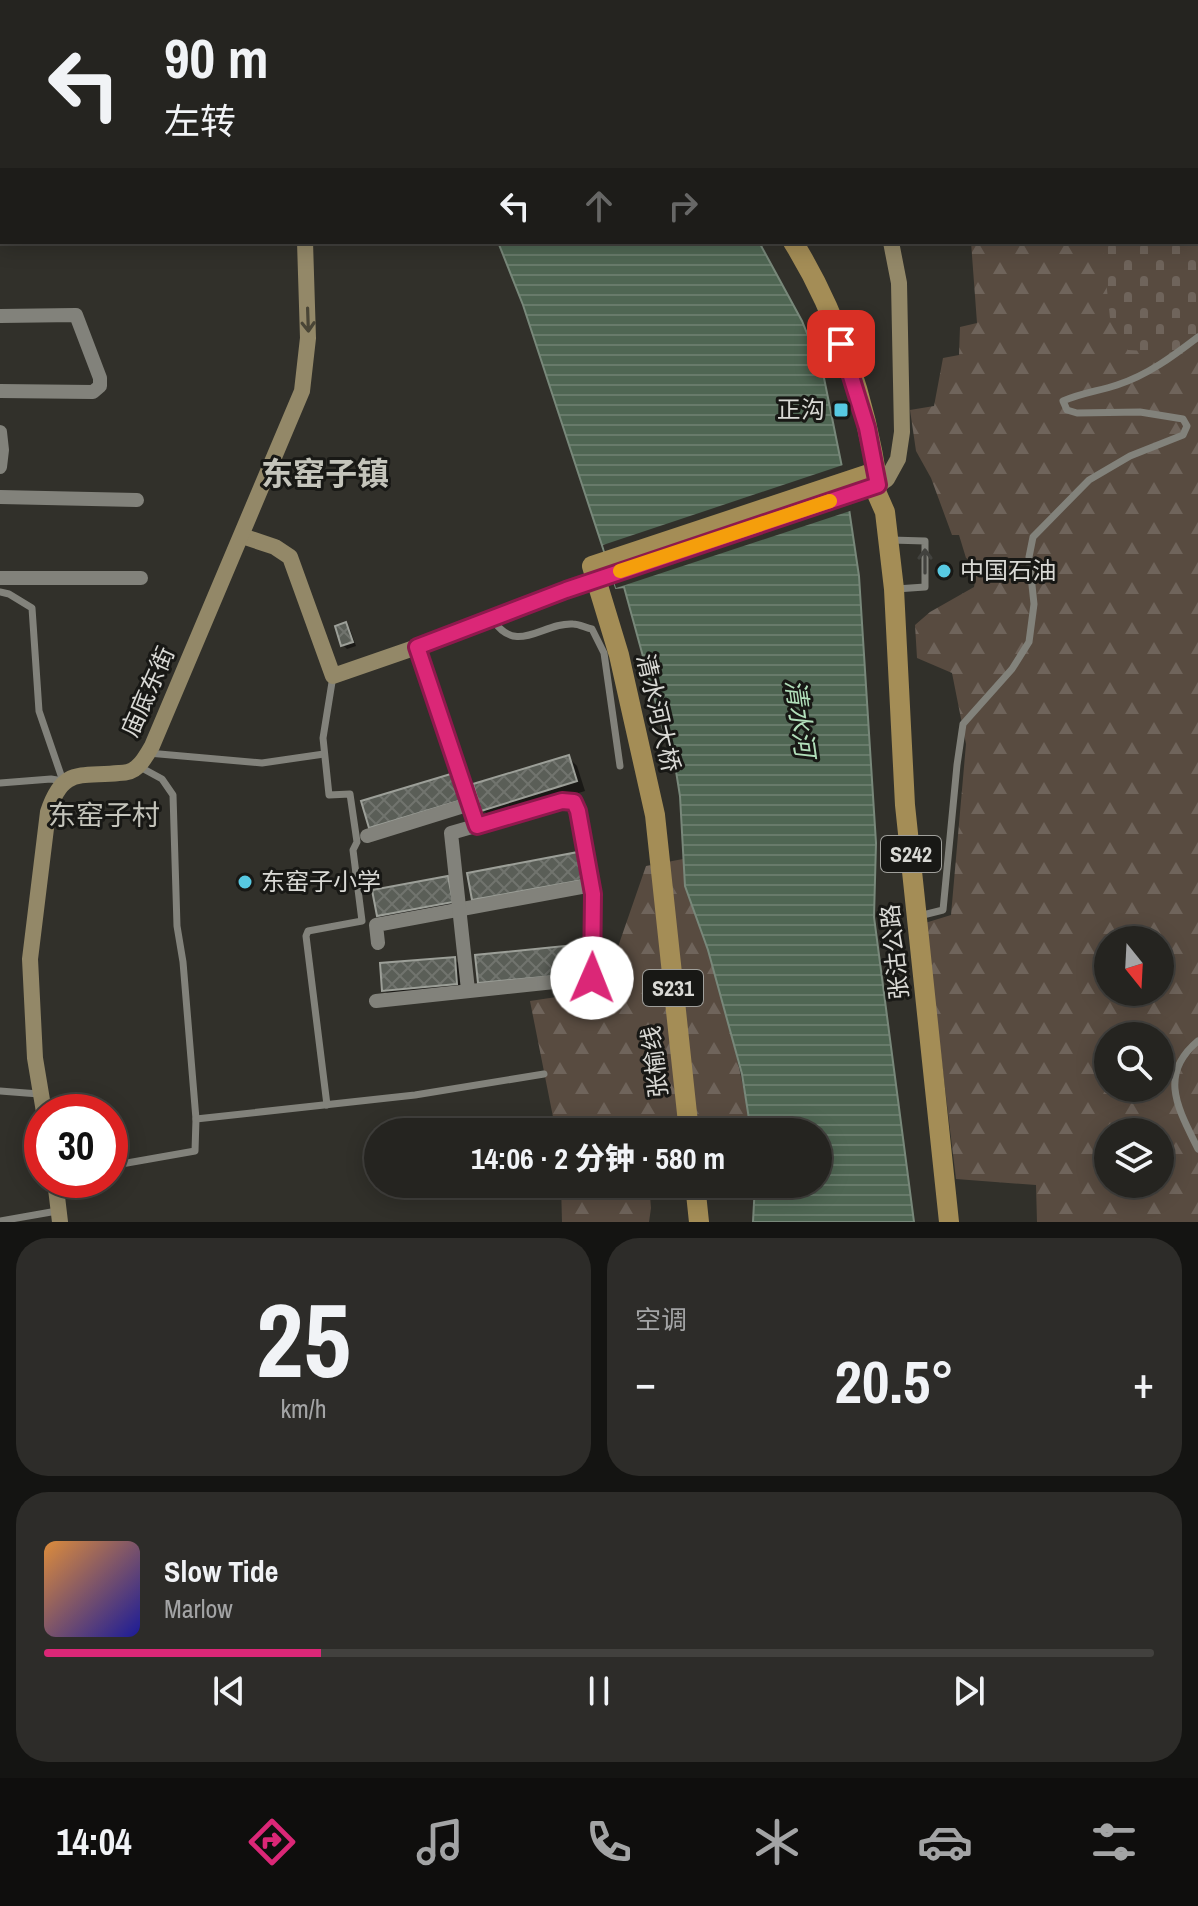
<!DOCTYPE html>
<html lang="zh">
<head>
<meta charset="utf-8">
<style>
  :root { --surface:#252420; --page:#2d2c29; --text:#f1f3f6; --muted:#a3a4a5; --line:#42413e; --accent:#db2777 }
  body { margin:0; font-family:"Archivo Narrow","Noto Sans SC",sans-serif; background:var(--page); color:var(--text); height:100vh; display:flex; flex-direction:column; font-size:30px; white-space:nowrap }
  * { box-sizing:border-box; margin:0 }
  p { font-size:26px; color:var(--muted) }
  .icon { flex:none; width:44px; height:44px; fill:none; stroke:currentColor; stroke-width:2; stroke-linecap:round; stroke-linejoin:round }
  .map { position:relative; height:1222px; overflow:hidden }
  .drawer { display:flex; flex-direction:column; gap:16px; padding:16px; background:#141412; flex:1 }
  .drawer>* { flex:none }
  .guide { position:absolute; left:0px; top:0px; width:1198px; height:244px; box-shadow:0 4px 20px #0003,0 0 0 2px var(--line); background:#252420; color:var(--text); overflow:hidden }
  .needle { width:52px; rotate:162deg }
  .controls { position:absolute; left:1094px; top:926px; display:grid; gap:16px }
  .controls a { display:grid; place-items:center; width:80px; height:80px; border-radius:50%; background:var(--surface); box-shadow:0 4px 20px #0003,0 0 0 2px var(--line); font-size:40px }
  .speed { position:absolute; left:24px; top:1094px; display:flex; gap:16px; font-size:40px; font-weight:700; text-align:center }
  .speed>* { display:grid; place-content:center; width:104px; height:104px; border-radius:50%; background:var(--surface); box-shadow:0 4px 20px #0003,0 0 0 2px var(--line); line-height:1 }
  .speed .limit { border:12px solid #d22; background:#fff; color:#111 }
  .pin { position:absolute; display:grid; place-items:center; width:68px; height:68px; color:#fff; margin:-34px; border-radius:16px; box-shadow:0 4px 12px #0006 }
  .me { position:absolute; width:88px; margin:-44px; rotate:1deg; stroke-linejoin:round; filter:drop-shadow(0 0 6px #0008) }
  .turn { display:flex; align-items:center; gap:28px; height:168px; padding:0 32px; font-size:36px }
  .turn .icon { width:104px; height:104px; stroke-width:2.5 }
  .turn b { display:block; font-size:56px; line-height:68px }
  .lanes { display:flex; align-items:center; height:76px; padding:0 32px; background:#0003; justify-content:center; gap:40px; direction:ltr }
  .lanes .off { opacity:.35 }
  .big { font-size:60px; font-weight:800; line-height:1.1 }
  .drawer .card { flex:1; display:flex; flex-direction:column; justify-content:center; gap:12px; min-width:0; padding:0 28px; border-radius:32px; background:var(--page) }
  .drawer .dial { align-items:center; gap:0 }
  .dial b { font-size:104px; line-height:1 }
  .song { display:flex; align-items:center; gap:24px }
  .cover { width:96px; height:96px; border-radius:12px; background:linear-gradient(135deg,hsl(30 70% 55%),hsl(240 70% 35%)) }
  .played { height:8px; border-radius:4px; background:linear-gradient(90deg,var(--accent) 25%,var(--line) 25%) }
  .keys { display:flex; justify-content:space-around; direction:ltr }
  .heat { display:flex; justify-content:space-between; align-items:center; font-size:44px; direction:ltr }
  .drawer .tiles { flex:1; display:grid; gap:16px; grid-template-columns:1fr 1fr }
  .card:last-child { grid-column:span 2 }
  .trip { position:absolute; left:364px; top:1118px; width:468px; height:80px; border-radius:40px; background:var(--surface); box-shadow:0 4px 20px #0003,0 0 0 2px var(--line); font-weight:800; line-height:80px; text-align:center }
  .tabs { display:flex; height:128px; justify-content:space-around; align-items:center; background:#0f0e0d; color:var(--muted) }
  .tabs .icon { width:56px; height:56px }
  .tabs .current { color:var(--accent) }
  .tabs b { font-size:36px; color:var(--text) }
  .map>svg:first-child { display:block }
  .forest { fill:url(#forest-firs); fill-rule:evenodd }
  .cemetery { fill:url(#cemetery-stones) }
  .water { fill:url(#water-rules); stroke:#78887a; stroke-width:2 }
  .pier { fill:#31302a }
  .shadow { fill:#0007 }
  .building { fill:url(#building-cross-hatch); stroke:#9c9f98; stroke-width:2 }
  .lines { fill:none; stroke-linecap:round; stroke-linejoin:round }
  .lane { stroke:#82827b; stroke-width:7 }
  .street { stroke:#82827b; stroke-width:14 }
  .secondary { stroke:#938868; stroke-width:16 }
  .primary { stroke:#a48d56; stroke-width:20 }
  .oneway { stroke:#494536 }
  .oneway2 { stroke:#42423e }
  .route-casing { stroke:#8e194d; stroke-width:20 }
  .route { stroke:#db2777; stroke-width:14 }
  .slow { stroke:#f59e0b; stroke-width:14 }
  .poi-dot { fill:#57c9e2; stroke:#181815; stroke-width:3 }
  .labels { text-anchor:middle; stroke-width:6; stroke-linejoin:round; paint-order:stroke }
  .shield { fill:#181815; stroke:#9f9f9b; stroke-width:2 }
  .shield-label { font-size:22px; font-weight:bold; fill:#d9d9d5 }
  .poi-label { font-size:24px; fill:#d9d9d5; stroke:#181815; text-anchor:start }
  .street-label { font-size:24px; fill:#d9d9d5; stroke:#181815 }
  .water-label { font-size:26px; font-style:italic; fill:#b1dfba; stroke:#181815 }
  .quarter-label { font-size:28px; fill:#c4c4bb; stroke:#181815 }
  .district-label { font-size:32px; font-weight:bold; fill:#c4c4bb; stroke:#181815 }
</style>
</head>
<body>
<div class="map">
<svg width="1198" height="1222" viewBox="0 0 1198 1222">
  <defs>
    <pattern id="forest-firs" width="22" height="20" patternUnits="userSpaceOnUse" patternTransform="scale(2)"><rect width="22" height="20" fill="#584b40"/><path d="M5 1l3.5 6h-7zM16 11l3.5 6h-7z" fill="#6f645b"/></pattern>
    <pattern id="cemetery-stones" width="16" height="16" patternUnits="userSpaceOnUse" patternTransform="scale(2)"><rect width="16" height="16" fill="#584b40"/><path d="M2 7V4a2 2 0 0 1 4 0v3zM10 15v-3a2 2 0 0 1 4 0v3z" fill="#6f645b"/></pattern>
    <pattern id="water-rules" width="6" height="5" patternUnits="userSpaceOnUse" patternTransform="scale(2)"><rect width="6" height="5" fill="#4f6653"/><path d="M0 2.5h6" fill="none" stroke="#687b6b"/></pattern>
    <pattern id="building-cross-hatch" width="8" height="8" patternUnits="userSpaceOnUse" patternTransform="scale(2)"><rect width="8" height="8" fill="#5a5e57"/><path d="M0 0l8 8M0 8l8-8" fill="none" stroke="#71746e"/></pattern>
  </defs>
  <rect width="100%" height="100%" fill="#31302a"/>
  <!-- forest -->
  <g class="forest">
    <path d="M927,0H1198V1222H1037L1036,1185L956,1179L925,923L951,915L966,744L952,673L917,658L915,625L930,612L974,587L978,565L966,558L959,535H952L931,478L916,451L910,410L934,406L943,358L959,355L960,327L977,323L971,242H1196V2ZM1108,940H1160V992H1108ZM1108,1036H1160V1088H1108ZM1108,1132H1160V1184H1108Z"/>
    <path d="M683,859C686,895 698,919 709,953C726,1012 742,1071 751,1132H707L692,1118L673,1132H556L530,1001L603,990L646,866Z"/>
    <polygon points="561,1184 649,1184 651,1208 649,1222 562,1222"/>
  </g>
  <!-- cemetery -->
  <polygon class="cemetery" points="1198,131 1198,354 1128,350 1110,318 1102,243 1196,242"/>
  <!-- water -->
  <g class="water">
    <polygon points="406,0 573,0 575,2 407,2"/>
    <polygon points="498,242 759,242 802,321 823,373 845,482 859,576 876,843 874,917 914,1222 753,1222 755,1184 818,1184 818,1132 751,1132 742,1074 708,950 685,886 680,796 671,740 665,737 624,587 616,588 523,305"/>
  </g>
  <!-- pier -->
  <polygon class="pier" points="846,464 853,510 616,588 603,545"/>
  <!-- shadow -->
  <g class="shadow">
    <polygon points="346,625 350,629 356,646 347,649 343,645"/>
    <polygon points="568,757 577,766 585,791 493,819 483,810"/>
    <polygon points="447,878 454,885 459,909 386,922 379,915"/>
    <polygon points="454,959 461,966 463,990 391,997 384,990"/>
  </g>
  <!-- building -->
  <g class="building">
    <polygon points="346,622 353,642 341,646 335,626"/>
    <polygon points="569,755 577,781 481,811 473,784"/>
    <polygon points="454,773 462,800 369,828 361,801"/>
    <polygon points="578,852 583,880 472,900 467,873"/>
    <polygon points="448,876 453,902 377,916 372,890"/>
    <polygon points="584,944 587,973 478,983 475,955"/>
    <polygon points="455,957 457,984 382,991 380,963"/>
  </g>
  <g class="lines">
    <!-- lane -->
    <g class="lane">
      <polyline points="891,540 925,541 925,587 896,589"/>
      <polyline points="0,592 9,594 32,608 39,711 63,781"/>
      <path d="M493,620C517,656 543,622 573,624C579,624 586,628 592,629L604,653L620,766"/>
      <polyline points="148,753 262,763 324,754"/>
      <polyline points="140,767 162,779 173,795 177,926 183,962 196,1119"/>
      <polyline points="0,783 51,779 63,781"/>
      <path d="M919,916L943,910L957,765L963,724L1012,669L1029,642L1034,604L1029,557L1033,537L1089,480L1130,456L1183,435L1187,426L1183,419L1140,412L1077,413L1067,410L1063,401C1081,393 1099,391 1117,385C1148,375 1173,356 1198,337"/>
      <path d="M1198,1041C1157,1075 1179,1110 1198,1149"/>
      <polyline points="0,1091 39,1094"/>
      <polyline points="327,1105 306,936 308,931 362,921 353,850 357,842 350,794 329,795 323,738 333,676"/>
      <polyline points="110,1166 195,1151 196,1119 415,1095 544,1074"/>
      <polyline points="0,1221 57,1211"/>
    </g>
    <!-- street -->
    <g class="street">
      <polyline points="0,316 76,315 100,378 100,386 93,392 0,391"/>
      <polyline points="0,432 2,450 0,467"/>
      <polyline points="0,497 137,500"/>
      <polyline points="0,578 141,578"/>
      <polyline points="417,647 477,826"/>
      <polyline points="367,836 470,804"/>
      <polyline points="378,943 376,925 592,885"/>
      <polyline points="376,1001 592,978 593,894 578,811 574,802 562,801 451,833 468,990"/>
    </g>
    <!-- secondary -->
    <g class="secondary">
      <polyline points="804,0 805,2"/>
      <polyline points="272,2 272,0"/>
      <polyline points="878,485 887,479 898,459 902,432 899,283 891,242"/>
      <polyline points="242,536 275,547 290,557 333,676 440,639 596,580"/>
      <path d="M44,1112L35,1058L30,959L48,812C63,767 79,777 119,773C126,773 132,772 137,767C143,762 148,753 152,746L302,391L308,338L305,242"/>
      <polyline points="55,1180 60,1222"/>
    </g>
    <!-- primary -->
    <g class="primary">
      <polyline points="587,0 589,2"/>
      <path d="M793,242C838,314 866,402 878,485"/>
      <polyline points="874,487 885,512 894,589 905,805 949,1222"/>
      <polyline points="689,1132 655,815 619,655 592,566 875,472"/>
      <polyline points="695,1184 699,1222"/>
    </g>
  </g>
  <!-- one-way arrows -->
  <defs><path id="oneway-shaft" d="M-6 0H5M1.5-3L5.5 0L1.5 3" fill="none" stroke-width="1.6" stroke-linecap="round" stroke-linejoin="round" transform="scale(2)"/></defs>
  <use class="oneway" href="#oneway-shaft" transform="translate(308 320) rotate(88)"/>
  <use class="oneway2" href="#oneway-shaft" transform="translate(925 561) rotate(-90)"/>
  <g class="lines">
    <defs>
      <polyline id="route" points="592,978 593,894 578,811 574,802 562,801 477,826 417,647 566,590 878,485 867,428 841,344"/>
    </defs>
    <!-- route casing -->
    <use href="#route" class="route-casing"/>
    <!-- route -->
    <use href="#route" class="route"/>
    <!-- slow -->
    <polyline class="slow" points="620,571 830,501"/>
  </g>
  <!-- markers -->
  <g class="poi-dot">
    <rect x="833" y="402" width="16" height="16" rx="4"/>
    <circle cx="944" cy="571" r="8"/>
    <circle cx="245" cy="882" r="8"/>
  </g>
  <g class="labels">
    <!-- shield labels -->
    <g class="shield">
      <rect x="881" y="836" width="60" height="36" rx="6"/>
      <rect x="643" y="970" width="60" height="36" rx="6"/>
    </g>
    <g class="shield-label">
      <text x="911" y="862">S242</text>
      <text x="673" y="996">S231</text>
    </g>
    <!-- poi labels -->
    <g class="poi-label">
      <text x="825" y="418" text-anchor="end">正沟</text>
      <text x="960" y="579">中国石油</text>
      <text x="261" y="890">东窑子小学</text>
    </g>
    <!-- street labels -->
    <g class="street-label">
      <text transform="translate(148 692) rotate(-66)" y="8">庙底东街</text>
      <text transform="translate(658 713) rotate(77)" y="8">清水河大桥</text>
      <text transform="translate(895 952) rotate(-96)" y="8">张沽公路</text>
      <text transform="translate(655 1062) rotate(-97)" y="8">张榆线</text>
    </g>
    <!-- water labels -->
    <g class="water-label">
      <text transform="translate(800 718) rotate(82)" y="9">清水河</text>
    </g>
    <!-- quarter labels -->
    <g class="quarter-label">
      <text x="104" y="825">东窑子村</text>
    </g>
    <!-- district labels -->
    <g class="district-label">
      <text x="325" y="485">东窑子镇</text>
    </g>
  </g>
</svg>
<div class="controls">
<a><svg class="needle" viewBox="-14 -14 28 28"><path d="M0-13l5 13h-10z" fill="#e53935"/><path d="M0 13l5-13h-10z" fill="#a3a4a5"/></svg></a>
<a><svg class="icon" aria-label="search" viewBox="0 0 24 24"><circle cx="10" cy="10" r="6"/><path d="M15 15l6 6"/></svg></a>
<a><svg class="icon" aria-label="layers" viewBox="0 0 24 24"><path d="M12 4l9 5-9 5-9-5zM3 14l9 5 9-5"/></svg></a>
</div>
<div class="speed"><div class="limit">30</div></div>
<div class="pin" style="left:841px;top:344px;background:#d93025"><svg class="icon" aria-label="arrive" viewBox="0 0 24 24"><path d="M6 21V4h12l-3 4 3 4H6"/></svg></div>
<svg class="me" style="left:592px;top:978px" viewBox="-20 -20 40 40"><circle r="19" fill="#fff"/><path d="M0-13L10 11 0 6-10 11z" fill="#db2777"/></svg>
<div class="trip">14:06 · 2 分钟 · 580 m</div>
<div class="guide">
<div class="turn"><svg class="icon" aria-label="left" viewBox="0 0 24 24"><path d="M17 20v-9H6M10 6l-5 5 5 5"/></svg><div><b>90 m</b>左转</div></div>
<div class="lanes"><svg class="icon" aria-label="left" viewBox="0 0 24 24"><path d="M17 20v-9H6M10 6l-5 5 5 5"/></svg><svg class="icon off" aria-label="ahead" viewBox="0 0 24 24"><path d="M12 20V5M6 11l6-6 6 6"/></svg><svg class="icon off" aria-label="right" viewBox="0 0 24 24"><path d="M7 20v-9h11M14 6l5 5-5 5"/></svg></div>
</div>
</div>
<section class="drawer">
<div class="tiles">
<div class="card dial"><b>25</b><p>km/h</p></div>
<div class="card"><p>空调</p>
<div class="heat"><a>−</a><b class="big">20.5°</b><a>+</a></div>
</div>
<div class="card">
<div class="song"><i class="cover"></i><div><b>Slow Tide</b><p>Marlow</p></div></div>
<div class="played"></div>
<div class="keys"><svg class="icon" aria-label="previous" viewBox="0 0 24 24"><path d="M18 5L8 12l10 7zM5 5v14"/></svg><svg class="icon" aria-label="pause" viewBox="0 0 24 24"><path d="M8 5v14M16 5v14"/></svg><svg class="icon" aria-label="next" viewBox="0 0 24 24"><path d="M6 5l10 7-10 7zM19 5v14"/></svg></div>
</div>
</div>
</section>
<nav class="tabs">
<b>14:04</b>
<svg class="icon current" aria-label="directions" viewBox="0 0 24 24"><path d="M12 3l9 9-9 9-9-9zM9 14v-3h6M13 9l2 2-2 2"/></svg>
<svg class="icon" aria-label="music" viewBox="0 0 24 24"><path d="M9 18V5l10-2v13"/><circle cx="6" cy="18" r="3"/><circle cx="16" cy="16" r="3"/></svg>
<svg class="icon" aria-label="phone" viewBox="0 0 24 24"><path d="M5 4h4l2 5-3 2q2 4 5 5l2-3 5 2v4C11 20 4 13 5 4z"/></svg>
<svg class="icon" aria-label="climate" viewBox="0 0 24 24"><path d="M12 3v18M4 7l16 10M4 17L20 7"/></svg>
<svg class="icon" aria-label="car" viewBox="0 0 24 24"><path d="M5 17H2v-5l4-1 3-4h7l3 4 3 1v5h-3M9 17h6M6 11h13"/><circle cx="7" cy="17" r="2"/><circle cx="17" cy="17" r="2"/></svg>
<svg class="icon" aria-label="filters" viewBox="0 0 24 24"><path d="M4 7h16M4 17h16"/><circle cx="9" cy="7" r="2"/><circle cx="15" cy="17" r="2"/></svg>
</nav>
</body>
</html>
